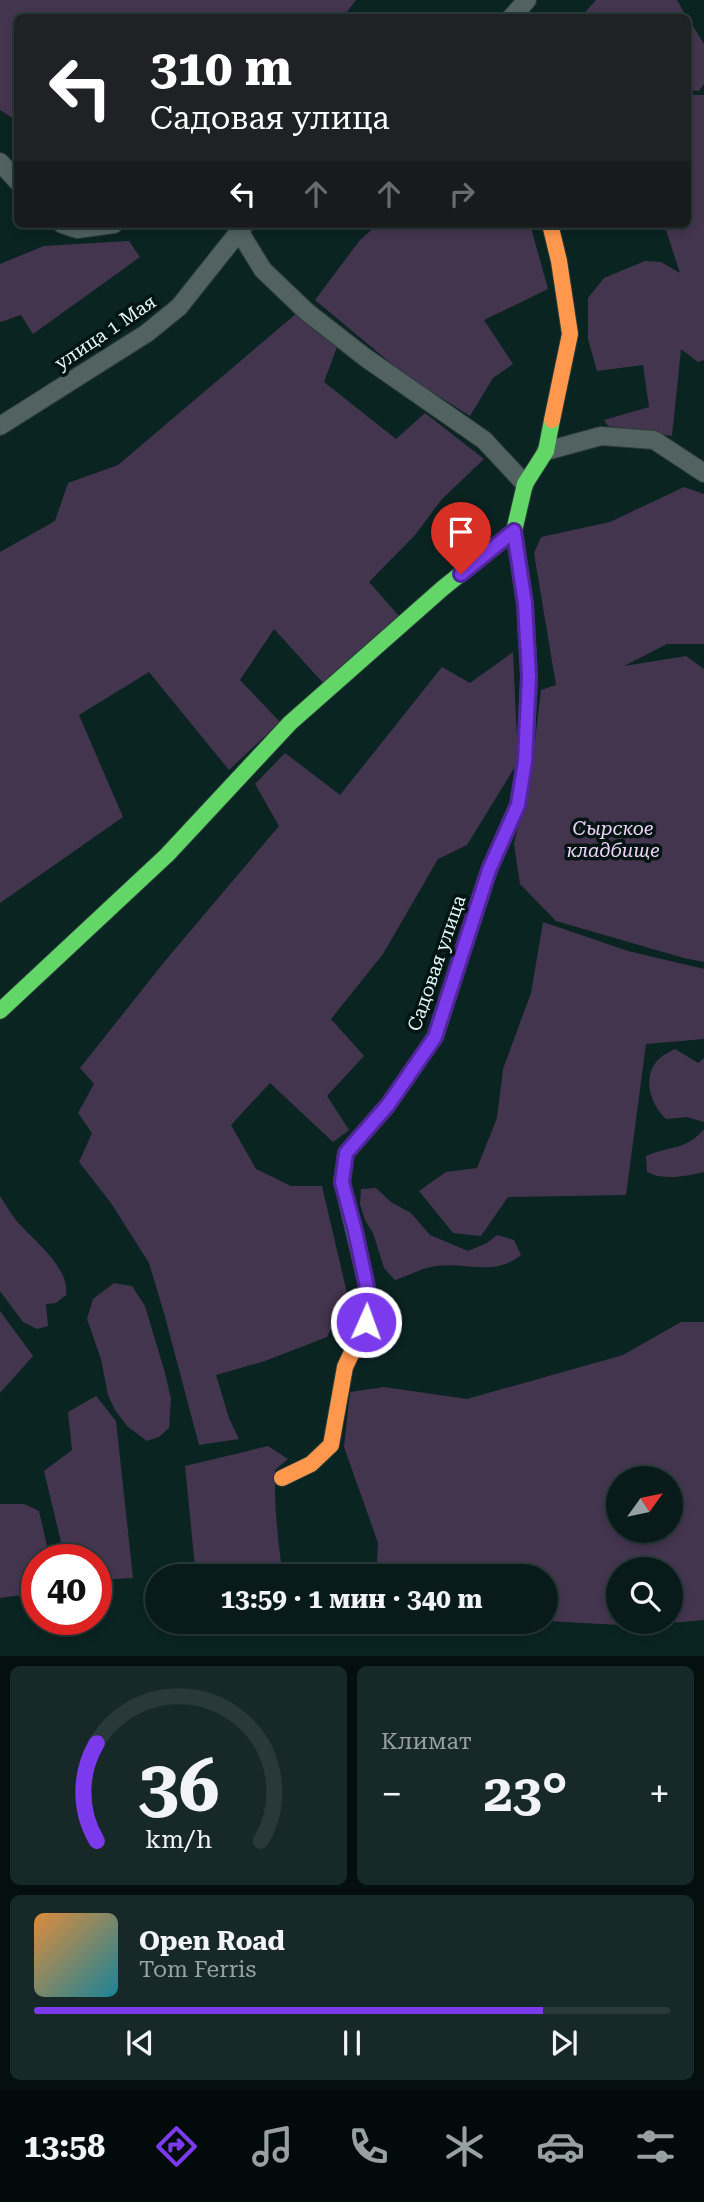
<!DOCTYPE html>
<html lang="ru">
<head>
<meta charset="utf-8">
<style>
  :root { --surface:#081b1a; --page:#162827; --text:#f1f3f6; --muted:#98a1a2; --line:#293939; --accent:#7c3aed }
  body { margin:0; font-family:"Roboto Serif",serif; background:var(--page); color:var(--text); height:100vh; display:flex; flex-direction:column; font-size:26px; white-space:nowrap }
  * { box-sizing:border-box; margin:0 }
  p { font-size:23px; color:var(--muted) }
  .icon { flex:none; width:38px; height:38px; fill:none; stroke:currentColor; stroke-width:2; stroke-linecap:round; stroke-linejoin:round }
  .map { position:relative; height:1656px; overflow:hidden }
  .drawer { display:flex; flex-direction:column; gap:10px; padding:10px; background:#040f0e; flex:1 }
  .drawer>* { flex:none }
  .banner { position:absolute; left:14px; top:14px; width:677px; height:214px; border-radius:10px; box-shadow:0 4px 10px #0003,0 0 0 2px var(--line); background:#202124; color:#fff; overflow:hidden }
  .needle { width:46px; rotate:57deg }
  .tools { position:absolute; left:606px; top:1466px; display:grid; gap:14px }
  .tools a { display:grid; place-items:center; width:77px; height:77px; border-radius:50%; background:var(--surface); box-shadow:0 4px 10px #0003,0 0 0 2px var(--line); font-size:35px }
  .speed { position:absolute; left:21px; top:1544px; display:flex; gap:14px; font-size:35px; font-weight:700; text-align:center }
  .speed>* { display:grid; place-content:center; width:91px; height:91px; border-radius:50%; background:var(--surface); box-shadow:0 4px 10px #0003,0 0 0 2px var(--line); line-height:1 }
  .speed .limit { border:10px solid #d22; background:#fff; color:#111 }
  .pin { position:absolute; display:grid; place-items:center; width:60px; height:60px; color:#fff; margin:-72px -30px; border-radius:50% 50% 50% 0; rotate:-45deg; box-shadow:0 0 7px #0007 }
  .pin .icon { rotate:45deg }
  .me { position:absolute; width:77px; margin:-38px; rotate:2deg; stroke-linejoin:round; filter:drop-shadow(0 0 5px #0008) }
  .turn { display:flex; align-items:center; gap:24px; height:147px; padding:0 21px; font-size:32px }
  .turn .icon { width:91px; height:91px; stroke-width:2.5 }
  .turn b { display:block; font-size:49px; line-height:60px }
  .lanes { display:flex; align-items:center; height:66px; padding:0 21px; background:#0003; justify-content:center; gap:35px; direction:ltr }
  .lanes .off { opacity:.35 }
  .big { font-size:52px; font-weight:700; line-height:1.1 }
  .drawer .widget { flex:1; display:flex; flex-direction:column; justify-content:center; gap:10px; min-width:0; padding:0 24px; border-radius:10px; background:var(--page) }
  .drawer .dial { align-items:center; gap:0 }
  .dial svg { height:182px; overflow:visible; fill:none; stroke:var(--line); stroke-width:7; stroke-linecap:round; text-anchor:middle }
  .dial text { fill:var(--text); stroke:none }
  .song { display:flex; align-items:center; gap:21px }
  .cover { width:84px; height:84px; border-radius:10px; background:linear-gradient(135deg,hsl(30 70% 55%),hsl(190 70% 35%)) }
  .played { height:7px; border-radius:4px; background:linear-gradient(90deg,var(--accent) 80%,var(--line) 80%) }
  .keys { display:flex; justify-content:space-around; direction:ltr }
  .heat { display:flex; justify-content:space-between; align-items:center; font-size:38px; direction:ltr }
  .drawer .tiles { flex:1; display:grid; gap:10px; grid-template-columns:1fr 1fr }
  .widget:last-child { grid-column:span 2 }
  .trip { position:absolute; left:145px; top:1564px; width:413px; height:70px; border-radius:35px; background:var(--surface); box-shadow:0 4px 10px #0003,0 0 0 2px var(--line); font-weight:700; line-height:70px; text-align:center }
  .tab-bar { display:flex; height:112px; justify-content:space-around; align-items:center; background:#030b0a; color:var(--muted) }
  .tab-bar .icon { width:49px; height:49px }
  .tab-bar .on { color:var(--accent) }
  .tab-bar b { font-size:32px; color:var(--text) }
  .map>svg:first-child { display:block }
  .green { fill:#44354f; fill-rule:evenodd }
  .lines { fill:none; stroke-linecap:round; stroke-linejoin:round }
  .street-casing { stroke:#2b3c3a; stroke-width:20 }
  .fast-casing { stroke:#2b3c3a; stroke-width:18 }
  .slow-casing { stroke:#2b3c3a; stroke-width:18 }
  .street { stroke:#516260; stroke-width:18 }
  .fast { stroke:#63d668; stroke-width:16 }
  .slow { stroke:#ff974d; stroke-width:16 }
  .route-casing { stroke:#51269a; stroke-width:18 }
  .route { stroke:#7c3aed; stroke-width:12 }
  .labels { text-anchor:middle; stroke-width:7; stroke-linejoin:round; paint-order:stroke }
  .street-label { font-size:19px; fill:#e0f8f4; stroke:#031412 }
  .park-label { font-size:19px; font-style:italic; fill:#efd5fa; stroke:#031412 }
</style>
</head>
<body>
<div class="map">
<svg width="704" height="1656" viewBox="0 0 704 1656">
  <rect width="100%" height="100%" fill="#0a2422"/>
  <!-- green -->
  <g class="green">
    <polygon points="0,0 356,0 343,17 18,18 17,121 0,110"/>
    <polygon points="596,0 677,0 687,18 581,17"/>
    <polygon points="688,18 704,44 704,84 699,91 688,90"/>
    <polygon points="688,95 704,95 704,360 698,362 681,349 672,436 608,426 604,420 649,407 643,365 597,371 588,339 588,298 604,278 645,261 661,262 680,273 664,224 688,224"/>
    <polygon points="378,224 530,224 548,289 484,320 513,364 493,378 470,416 405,375 315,300 360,240"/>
    <polygon points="129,241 140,257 33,334 21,315 0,322 0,264 44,246"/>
    <polygon points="297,313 337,347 324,382 396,439 425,413 484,459 442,499 415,535 369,582 399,616 325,685 274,629 240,680 280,722 229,770 149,672 79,715 123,817 0,903 0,552 55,521 68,483 118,465"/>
    <polygon points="684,487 704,494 704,644 667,644 624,666 686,656 704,669 704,962 684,958 556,921 520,884 514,844 532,767 541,690 556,685 534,553 541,537 610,522"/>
    <polygon points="513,652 518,762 467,845 438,859 383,954 331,1019 364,1056 327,1096 349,1130 333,1142 270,1083 231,1125 256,1169 291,1186 322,1186 347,1293 327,1337 265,1361 216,1375 229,1418 239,1439 199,1445 164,1313 149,1263 111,1203 79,1162 92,1133 78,1113 94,1084 80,1068 165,961 279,826 255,784 285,753 340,795 442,667 470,683"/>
    <polygon points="543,922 628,951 704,969 704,1039 646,1044 626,1195 508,1197 481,1236 453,1233 419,1191 446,1172 477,1168 497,1118 503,1069 531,993"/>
    <path d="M675,1049L698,1063L704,1058V1122L687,1117L666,1119C650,1104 641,1075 660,1058C664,1054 670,1052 675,1049Z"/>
    <path d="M704,1129V1172C686,1176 664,1181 647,1172L646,1156C669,1146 687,1150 704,1129Z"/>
    <path d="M376,1188L391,1202L411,1213L430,1235L468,1251L487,1243L497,1235L514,1240L521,1255C494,1277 468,1262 436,1266C422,1268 408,1276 395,1280L384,1268L373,1233L365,1220L360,1204L361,1189Z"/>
    <path d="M0,1196C5,1204 10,1212 15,1219C31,1239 70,1266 66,1295L56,1303L46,1304L48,1326L37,1329L23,1322L0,1291Z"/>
    <polygon points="114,1283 132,1286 145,1306 165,1373 171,1399 169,1428 159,1437 147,1441 128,1427 115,1410 108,1395 101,1359 87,1319 93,1299"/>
    <polygon points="0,1311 33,1356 0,1393"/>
    <path d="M681,1322H704V1620L638,1626L546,1621V1577H376L378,1543L344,1447L350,1392L384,1387L467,1399L623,1355ZM618,1479H670V1531H618ZM618,1570H670V1622H618Z"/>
    <polygon points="96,1396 116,1421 133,1578 96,1580 96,1559 65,1559 44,1471 72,1450 68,1412"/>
    <path d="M268,1446L288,1459L275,1470C274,1506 278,1541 283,1577H196L185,1466Z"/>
    <polygon points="0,1504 24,1504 39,1511 50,1559 37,1559 37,1593 0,1598"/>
  </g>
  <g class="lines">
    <defs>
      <g id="street">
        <polyline points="511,18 527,0"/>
        <polyline points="0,162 18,182"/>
        <polyline points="62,224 77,229 114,224"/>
        <polyline points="239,231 263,270 307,312 366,358 484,440 525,484"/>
        <polyline points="0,426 147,333 179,307 245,224"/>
        <polyline points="546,451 601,436 654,440 704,473"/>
      </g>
      <g id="fast">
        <polyline points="0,1011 167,855 290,723 443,588 514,531"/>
        <polyline points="361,1261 342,1182 346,1153 388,1105 435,1037 489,870 518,805 525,761 529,676 525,604 514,531 525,484 546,451 552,420"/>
      </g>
      <g id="slow">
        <polyline points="550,224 559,261 570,334 552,420"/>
        <polyline points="282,1478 311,1464 331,1445 345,1367 366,1322 367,1287 361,1261"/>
      </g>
    </defs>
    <!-- street casing -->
    <use href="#street" class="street-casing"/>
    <!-- fast casing -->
    <use href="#fast" class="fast-casing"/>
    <!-- slow casing -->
    <use href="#slow" class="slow-casing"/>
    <!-- street -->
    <use href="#street" class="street"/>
    <!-- fast -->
    <use href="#fast" class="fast"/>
    <!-- slow -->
    <use href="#slow" class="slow"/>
  </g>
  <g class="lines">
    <defs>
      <polyline id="route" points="366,1322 367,1287 355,1231 342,1182 346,1153 388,1105 435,1037 489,870 518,805 525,761 529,676 525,604 514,531 461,574"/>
    </defs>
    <!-- route casing -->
    <use href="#route" class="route-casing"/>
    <!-- route -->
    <use href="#route" class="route"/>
  </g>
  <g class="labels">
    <!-- street labels -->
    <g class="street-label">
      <text transform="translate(105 332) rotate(-34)" y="7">улица 1 Мая</text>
      <text transform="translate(436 963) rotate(-71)" y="7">Садовая улица</text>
    </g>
    <!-- park labels -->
    <g class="park-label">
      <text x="613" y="835">Сырское<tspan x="613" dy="22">кладбище</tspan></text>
    </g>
  </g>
</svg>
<div class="tools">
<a><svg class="needle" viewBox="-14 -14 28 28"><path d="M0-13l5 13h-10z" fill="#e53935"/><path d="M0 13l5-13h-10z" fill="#98a1a2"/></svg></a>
<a><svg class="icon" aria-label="search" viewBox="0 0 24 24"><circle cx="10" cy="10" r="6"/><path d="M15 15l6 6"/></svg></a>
</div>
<div class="speed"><div class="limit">40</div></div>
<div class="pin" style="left:461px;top:574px;background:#d93025"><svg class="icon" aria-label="arrive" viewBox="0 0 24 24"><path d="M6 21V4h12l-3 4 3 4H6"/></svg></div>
<svg class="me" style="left:366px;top:1322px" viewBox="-20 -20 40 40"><circle r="17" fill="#7c3aed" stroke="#fff" stroke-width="3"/><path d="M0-11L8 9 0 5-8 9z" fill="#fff"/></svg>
<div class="trip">13:59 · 1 мин · 340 m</div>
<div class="banner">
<div class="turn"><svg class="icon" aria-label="left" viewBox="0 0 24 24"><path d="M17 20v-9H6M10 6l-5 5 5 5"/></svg><div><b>310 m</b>Садовая улица</div></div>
<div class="lanes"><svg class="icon" aria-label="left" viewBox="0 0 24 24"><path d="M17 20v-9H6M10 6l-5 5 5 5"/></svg><svg class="icon off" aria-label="ahead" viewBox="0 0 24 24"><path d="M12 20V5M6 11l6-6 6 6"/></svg><svg class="icon off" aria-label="ahead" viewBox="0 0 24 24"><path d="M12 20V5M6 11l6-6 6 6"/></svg><svg class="icon off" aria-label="right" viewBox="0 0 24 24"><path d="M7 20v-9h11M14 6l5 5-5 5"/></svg></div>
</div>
</div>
<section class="drawer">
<div class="tiles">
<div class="widget dial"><svg viewBox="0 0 100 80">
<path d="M14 69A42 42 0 1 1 86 69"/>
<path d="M14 69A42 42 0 0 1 14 26" stroke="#7c3aed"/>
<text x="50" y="56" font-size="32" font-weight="700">36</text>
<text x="50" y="72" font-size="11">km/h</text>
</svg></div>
<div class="widget"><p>Климат</p>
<div class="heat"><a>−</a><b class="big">23°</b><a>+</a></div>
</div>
<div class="widget">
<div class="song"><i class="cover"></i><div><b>Open Road</b><p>Tom Ferris</p></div></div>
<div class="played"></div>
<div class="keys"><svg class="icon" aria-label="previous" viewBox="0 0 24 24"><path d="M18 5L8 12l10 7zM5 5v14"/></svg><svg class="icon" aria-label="pause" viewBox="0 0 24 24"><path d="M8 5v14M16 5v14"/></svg><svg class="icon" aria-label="next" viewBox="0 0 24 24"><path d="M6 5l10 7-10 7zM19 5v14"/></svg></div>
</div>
</div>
</section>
<nav class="tab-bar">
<b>13:58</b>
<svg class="icon on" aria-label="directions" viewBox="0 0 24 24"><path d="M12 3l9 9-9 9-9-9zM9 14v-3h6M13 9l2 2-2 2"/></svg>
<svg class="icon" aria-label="music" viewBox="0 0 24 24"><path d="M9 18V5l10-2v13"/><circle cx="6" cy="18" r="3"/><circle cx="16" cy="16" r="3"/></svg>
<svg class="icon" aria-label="phone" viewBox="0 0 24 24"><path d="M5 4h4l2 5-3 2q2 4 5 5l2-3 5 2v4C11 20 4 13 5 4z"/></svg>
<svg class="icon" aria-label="climate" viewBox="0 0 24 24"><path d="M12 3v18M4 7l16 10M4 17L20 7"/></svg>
<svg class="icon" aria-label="car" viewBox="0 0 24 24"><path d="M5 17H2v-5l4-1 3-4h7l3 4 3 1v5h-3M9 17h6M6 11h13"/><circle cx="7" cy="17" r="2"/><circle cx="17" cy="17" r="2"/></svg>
<svg class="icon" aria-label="filters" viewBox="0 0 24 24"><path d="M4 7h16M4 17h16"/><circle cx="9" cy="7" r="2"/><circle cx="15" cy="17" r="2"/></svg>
</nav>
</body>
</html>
